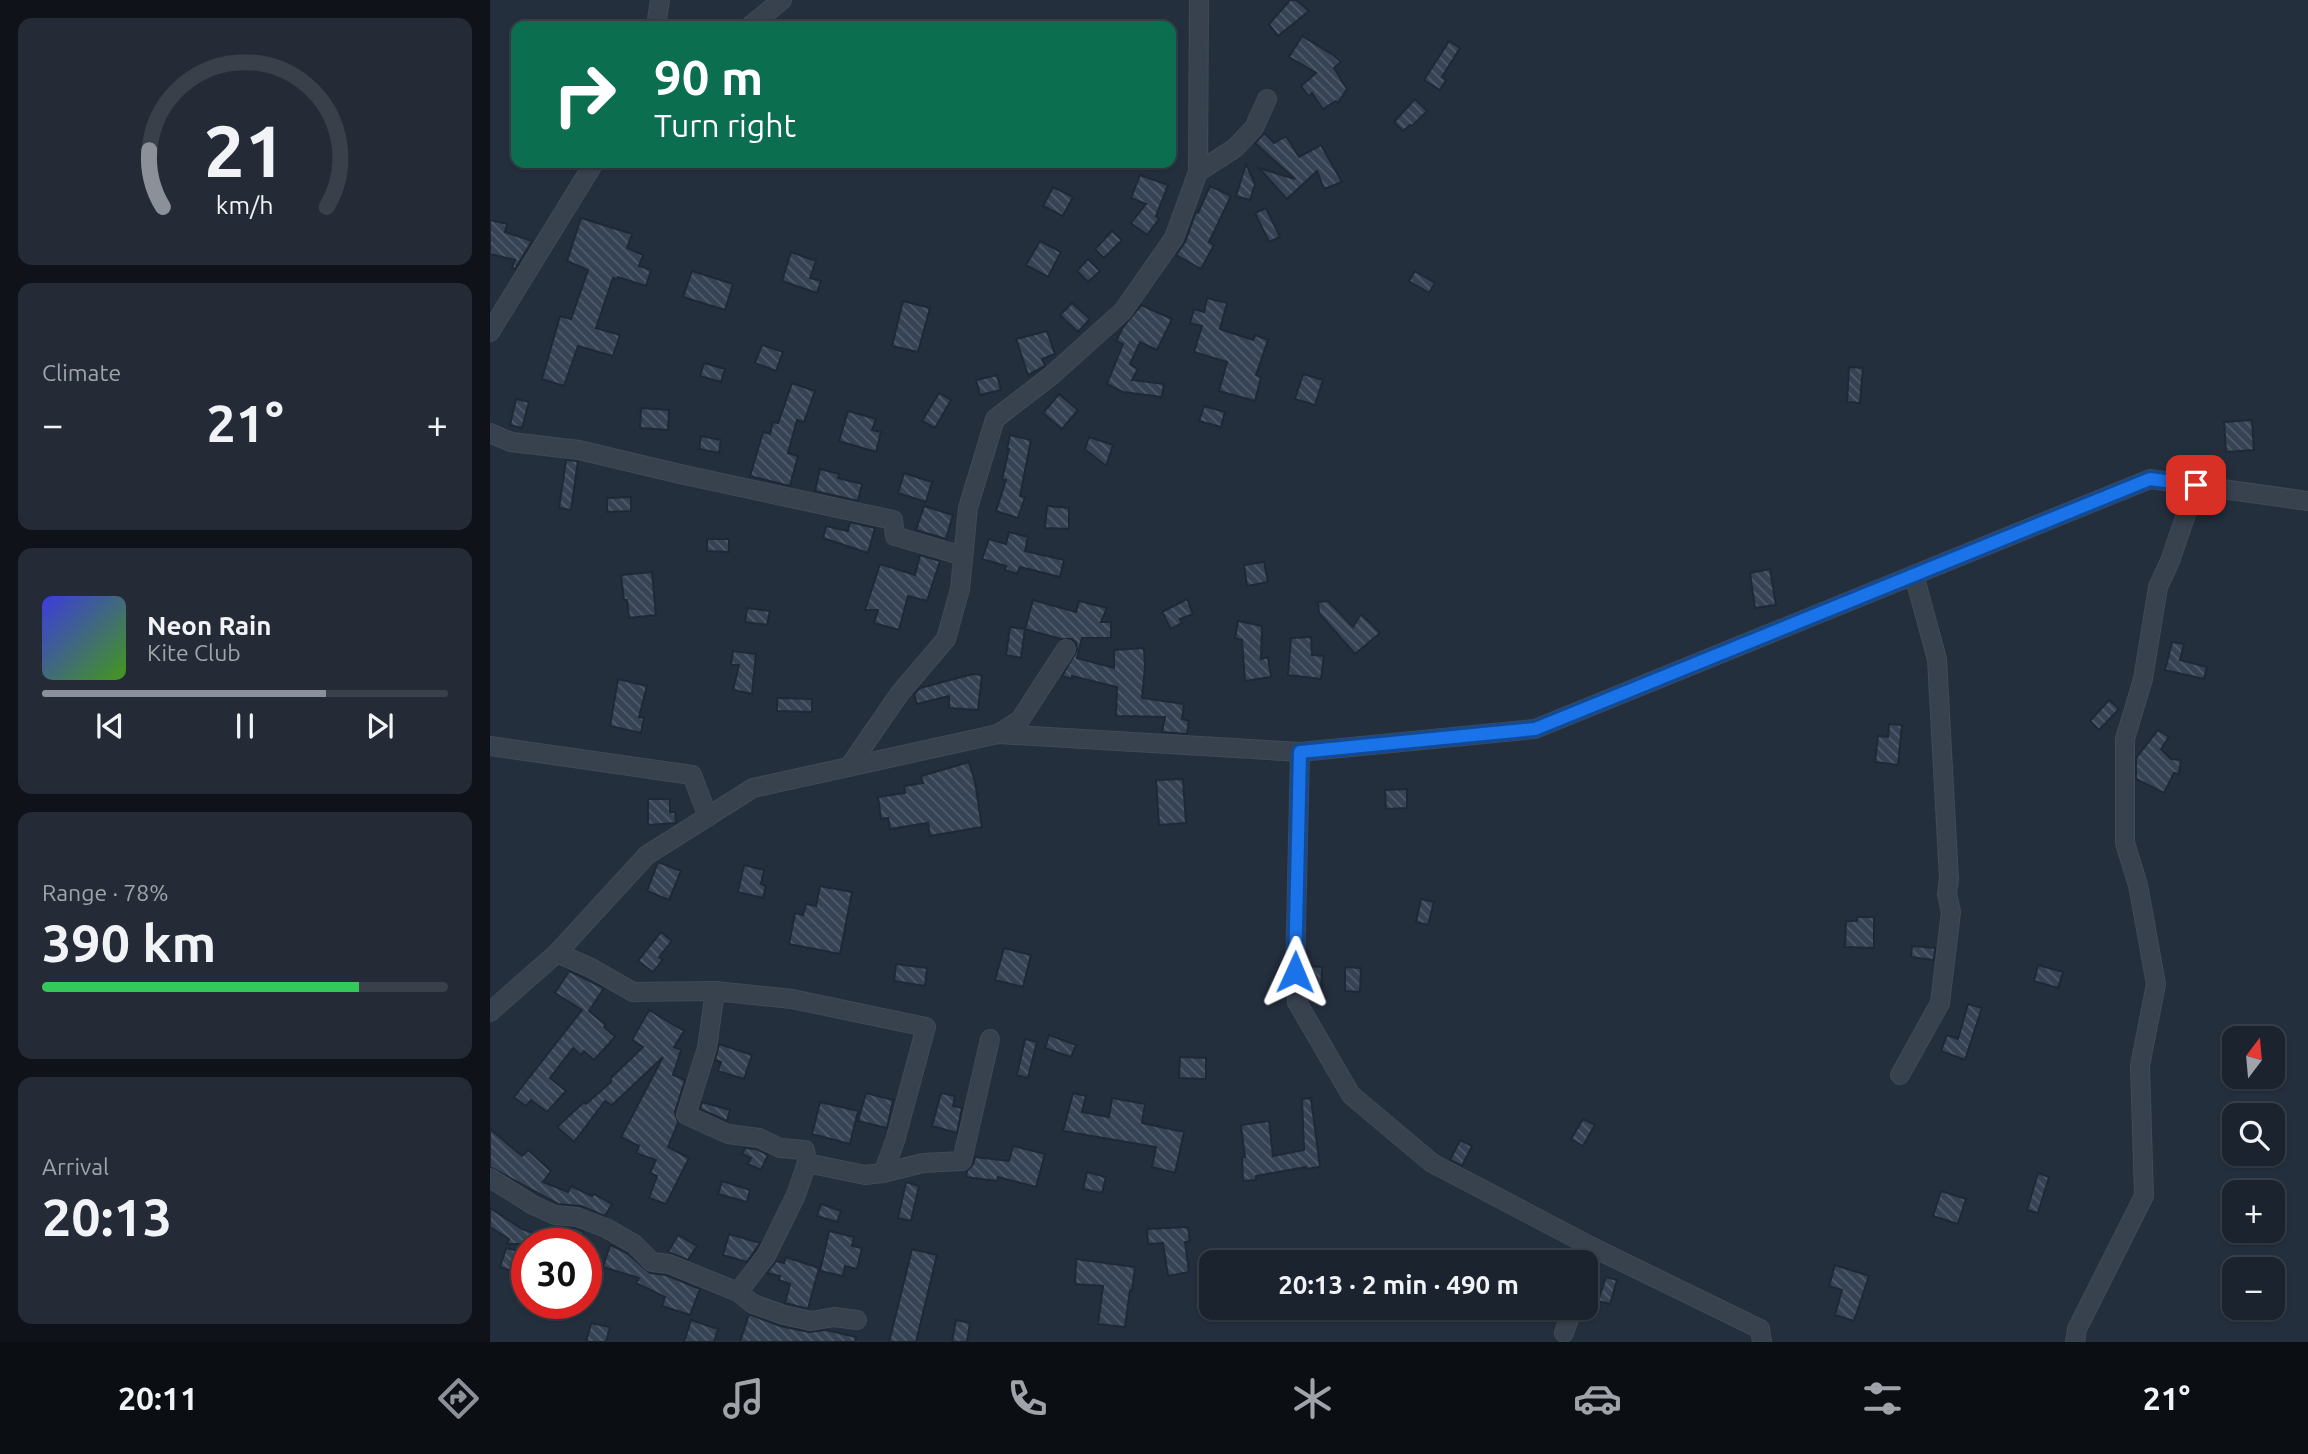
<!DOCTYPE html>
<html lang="en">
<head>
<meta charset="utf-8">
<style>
  :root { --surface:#1b232e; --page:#242b36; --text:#f1f3f6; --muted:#a0a4aa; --line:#39404a; --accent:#8c9099 }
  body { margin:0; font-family:Ubuntu,sans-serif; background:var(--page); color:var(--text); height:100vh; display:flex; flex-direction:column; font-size:26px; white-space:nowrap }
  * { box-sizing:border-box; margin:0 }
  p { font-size:23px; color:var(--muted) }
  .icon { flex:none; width:38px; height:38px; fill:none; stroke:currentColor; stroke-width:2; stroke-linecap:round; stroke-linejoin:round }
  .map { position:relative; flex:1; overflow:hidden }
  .drawer { display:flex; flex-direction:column; gap:18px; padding:18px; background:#0f1319; width:490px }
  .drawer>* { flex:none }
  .banner { position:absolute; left:21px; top:21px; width:665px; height:147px; border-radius:14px; box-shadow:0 2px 5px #0004,0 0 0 2px var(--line); background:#0b6e4f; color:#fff; overflow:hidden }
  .needle { width:46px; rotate:16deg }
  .controls { position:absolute; left:1732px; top:1026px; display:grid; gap:14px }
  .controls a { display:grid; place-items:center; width:63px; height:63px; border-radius:14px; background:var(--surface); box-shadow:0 2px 5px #0004,0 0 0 2px var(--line); font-size:35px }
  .speed { position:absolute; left:21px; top:1228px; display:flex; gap:14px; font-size:35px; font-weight:700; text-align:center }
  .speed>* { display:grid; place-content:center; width:91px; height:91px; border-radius:50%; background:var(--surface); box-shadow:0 2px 5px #0004,0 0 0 2px var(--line); line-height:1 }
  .speed .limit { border:10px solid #d22; background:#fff; color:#111 }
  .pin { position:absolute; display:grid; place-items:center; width:60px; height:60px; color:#fff; margin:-30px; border-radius:14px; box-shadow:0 4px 10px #0006 }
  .me { position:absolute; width:77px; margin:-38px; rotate:1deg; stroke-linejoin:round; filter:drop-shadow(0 0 5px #0008) }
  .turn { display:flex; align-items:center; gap:24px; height:147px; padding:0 28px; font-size:32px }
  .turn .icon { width:91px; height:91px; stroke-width:2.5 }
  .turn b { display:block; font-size:49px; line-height:60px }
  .big { font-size:52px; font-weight:700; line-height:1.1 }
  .drawer .card { flex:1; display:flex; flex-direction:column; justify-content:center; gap:10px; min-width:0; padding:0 24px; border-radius:14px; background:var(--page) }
  .drawer .dial { align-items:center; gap:0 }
  .dial svg { height:182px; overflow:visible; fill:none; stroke:var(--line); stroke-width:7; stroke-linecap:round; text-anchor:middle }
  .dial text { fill:var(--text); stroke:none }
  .song { display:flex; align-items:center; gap:21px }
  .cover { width:84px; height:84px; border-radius:10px; background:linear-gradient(135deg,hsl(240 70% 55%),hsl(100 70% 35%)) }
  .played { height:7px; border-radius:4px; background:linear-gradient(90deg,var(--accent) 70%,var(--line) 70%) }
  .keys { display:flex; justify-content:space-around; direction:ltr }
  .heat { display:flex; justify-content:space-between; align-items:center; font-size:38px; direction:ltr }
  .charge { height:10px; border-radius:5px; background:linear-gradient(90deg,#34c759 78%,var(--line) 0) }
  .trip { position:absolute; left:709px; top:1250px; width:399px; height:70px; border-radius:14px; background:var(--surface); box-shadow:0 2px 5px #0004,0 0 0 2px var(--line); font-weight:700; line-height:70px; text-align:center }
  .tabs { display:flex; height:112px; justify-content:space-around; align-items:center; background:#0b0e12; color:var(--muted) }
  .tabs .icon { width:49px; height:49px }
  .tabs .selected { color:var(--accent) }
  .tabs b { font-size:32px; color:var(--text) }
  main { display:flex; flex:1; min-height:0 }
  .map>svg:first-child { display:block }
  .building { fill:url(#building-back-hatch); stroke:#1f2835; stroke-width:2 }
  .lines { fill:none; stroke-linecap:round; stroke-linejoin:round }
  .minor-casing { stroke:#414a57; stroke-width:20 }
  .minor { stroke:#38414e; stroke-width:18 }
  .route-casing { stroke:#114b97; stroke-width:18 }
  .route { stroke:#1a73e8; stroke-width:12 }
</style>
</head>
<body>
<main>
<section class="drawer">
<div class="card dial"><svg viewBox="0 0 100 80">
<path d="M14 69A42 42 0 1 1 86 69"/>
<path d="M14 69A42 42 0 0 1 8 44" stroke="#8c9099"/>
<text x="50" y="56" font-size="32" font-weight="700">21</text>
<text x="50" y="72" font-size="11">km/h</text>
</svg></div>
<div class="card"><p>Climate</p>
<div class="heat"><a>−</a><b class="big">21°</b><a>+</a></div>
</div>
<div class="card">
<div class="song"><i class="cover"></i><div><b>Neon Rain</b><p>Kite Club</p></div></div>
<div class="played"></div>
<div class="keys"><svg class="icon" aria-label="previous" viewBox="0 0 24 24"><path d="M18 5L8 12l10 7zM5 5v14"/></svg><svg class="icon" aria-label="pause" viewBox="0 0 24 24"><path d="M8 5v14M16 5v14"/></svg><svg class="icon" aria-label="next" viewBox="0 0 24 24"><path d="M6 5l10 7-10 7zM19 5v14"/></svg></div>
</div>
<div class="card"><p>Range · 78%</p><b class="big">390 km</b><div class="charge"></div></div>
<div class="card"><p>Arrival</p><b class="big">20:13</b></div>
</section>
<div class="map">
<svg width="1818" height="1342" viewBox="0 0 1818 1342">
  <defs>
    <pattern id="building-back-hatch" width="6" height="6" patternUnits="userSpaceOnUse" patternTransform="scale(1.75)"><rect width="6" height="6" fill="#364354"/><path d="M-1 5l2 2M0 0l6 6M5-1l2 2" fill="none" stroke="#515c6b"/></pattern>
  </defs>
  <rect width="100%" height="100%" fill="#242f3e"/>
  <!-- building -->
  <g class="building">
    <polygon points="800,0 806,0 819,11 788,36 779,24"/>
    <polygon points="812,36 843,55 851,62 844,68 857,89 848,103 846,101 833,109 822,93 819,96 811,86 826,73 799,57"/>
    <polygon points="959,41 970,48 952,77 956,80 950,90 934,80"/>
    <polygon points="925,99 937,111 922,126 920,125 913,131 904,122"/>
    <polygon points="774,133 784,143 796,136 809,157 831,145 852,182 834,189 827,171 797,199 769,168 805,179 765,143"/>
    <polygon points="756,164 765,184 760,200 746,196"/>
    <polygon points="650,175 678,185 666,216 669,219 657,235 641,223 656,204 641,198"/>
    <polygon points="720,186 741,196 719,242 724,245 711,269 686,255 695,242 706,212 708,213"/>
    <polygon points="563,187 583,197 573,216 553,206"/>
    <polygon points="776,208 790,237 779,242 765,213"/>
    <polygon points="91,218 142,234 137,248 153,255 149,266 161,270 156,286 128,277 128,279 123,278 106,328 130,335 123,356 88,346 74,386 52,379 70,316 81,319 98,270 77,261"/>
    <polygon points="0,220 17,224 15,232 42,241 25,269 22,268 25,260 0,254"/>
    <polygon points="622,231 632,240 614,258 605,249"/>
    <polygon points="550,241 571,252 558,277 536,265"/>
    <polygon points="301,252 326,261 320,278 331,281 327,293 292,281"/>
    <polygon points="598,259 610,271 598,282 587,271"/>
    <polygon points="202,271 243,284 235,310 193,297"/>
    <polygon points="925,271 945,283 939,293 919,281"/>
    <polygon points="717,298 737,303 730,329 763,340 765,335 778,340 766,375 771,377 765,401 729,391 737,362 704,352 712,326 700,323 704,309 714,312"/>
    <polygon points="413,301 440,308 428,352 402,346"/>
    <polygon points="582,303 600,319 588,332 570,315"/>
    <polygon points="651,305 682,319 667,350 650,342 640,364 648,369 642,380 674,384 672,397 633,392 617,384 633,344 626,341 633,327"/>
    <polygon points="557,331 565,354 552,359 555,366 538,375 526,339"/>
    <polygon points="272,345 293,352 286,371 265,363"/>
    <polygon points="214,363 235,369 231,382 210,376"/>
    <polygon points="1359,367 1373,368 1370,403 1357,402"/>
    <polygon points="813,374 833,380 825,405 805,399"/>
    <polygon points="507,375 511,390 490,395 486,380"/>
    <polygon points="302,383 325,391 314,422 307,420 298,453 308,456 300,486 260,476 273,432 280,434 283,422 288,423"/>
    <polygon points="449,393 461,400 445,428 432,421"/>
    <polygon points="569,394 588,410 572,429 553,413"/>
    <polygon points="26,399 39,402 32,428 20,425"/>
    <polygon points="714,406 735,412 731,427 709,421"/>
    <polygon points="151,408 179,410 178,430 150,428"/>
    <polygon points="358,411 386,419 382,430 391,432 386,452 349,441"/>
    <polygon points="1762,420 1764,450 1736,452 1734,422"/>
    <polygon points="520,435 541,440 530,496 535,497 528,518 506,511 516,480 512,479 519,449 517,449"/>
    <polygon points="211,436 231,440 229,453 209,449"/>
    <polygon points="599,437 623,445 616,466 595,449"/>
    <polygon points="76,460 88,461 81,510 69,508"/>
    <polygon points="330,469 349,474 348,478 372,484 368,501 325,491"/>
    <polygon points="414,473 442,482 436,502 408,493"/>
    <polygon points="141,497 141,511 117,512 117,498"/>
    <polygon points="434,506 463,515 456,539 426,530"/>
    <polygon points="557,506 579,508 579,529 555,528"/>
    <polygon points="360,522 385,528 378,553 333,538 336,526 358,531"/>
    <polygon points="519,532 538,537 535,551 574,560 570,577 530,567 527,574 515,570 516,566 492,559 499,539 516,544"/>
    <polygon points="217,539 239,539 239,552 217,551"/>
    <polygon points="430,555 450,561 437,601 418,596 409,630 384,623 388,610 375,610 390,564 425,575"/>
    <polygon points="774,562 778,582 757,586 754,565"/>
    <polygon points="1280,569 1286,605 1265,608 1260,573"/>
    <polygon points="162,572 166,615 139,618 137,600 134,600 131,575"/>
    <polygon points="697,599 703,614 690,619 692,623 681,629 672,612"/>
    <polygon points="543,600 586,612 589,601 617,608 611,622 621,622 621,638 592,638 587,658 624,668 624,650 654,648 655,667 652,698 694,704 692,719 699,721 697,734 672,732 675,717 626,716 627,687 582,676 582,679 572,676 587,650 586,643 582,639 571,639 535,629 531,658 516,655 520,627 535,629"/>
    <polygon points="838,601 863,627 871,614 890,633 865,654 829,613 828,602"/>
    <polygon points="257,608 280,611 277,625 255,622"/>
    <polygon points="748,621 772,626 771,659 778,657 781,677 755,681 752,640 745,638"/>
    <polygon points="821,637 822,655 834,656 831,679 798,675 801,638"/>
    <polygon points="1682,642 1694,644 1690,660 1717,667 1714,679 1675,670"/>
    <polygon points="243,651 266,654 262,694 243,690 249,665 241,665"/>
    <polygon points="483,674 492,675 488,710 459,708 459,696 427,704 424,694 430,688"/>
    <polygon points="128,679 157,686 149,717 154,718 151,733 120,726"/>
    <polygon points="287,698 322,699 322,712 287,711"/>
    <polygon points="1619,700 1629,709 1609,730 1600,721"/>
    <polygon points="1399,724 1412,725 1408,765 1385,762 1388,736 1398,737"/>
    <polygon points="1668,730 1679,737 1671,749 1681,759 1691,760 1689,774 1684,773 1674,793 1646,779 1646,758"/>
    <polygon points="479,762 485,782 492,827 440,836 438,823 400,829 398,818 391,819 388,797 415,793 414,786 433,783 431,776"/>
    <polygon points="693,779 696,823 669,825 666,780"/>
    <polygon points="917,789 917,808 896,809 895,790"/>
    <polygon points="158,799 180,799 180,812 185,812 186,823 158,825"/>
    <polygon points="168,862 191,871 179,900 157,891"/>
    <polygon points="254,865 274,870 271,884 276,886 273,898 248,892"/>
    <polygon points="330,886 362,892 350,954 299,944 305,913 313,915 316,904 326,906"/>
    <polygon points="931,899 944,902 938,925 926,922"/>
    <polygon points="1367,917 1384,917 1384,948 1355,947 1356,921 1367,921"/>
    <polygon points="171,932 182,941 169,957 173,960 163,972 148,961"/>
    <polygon points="1422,946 1445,948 1444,960 1421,957"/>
    <polygon points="514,948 541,955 533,987 505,980"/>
    <polygon points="406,964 437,968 435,986 404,981"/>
    <polygon points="1548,965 1573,972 1568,988 1544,981"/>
    <polygon points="817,966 832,967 831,999 818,999"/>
    <polygon points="855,967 871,968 870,992 855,991"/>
    <polygon points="79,971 114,988 99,1011 116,1025 114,1027 125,1037 104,1060 94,1051 91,1055 83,1048 60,1078 76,1091 57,1112 41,1100 36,1106 24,1097 92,1010 65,993"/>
    <polygon points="1478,1004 1492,1008 1475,1060 1451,1051 1457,1035 1468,1039"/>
    <polygon points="159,1010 194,1031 184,1047 191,1050 183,1075 195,1080 185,1112 188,1123 178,1147 199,1158 176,1204 159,1198 167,1176 160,1173 166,1160 146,1153 149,1146 131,1137 173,1057 122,1105 115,1101 84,1142 67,1127 94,1102 96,1104 121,1082 121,1078 153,1047 142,1040"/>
    <polygon points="559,1035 586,1045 581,1057 555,1048"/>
    <polygon points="535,1039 547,1042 538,1078 527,1075"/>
    <polygon points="229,1044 262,1055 254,1079 228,1071 231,1062 225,1060"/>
    <polygon points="690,1057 716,1058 716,1079 689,1078"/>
    <polygon points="376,1093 403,1100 397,1128 368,1121"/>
    <polygon points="451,1093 465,1096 463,1106 472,1108 467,1133 442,1126"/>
    <polygon points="583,1093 596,1096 592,1112 619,1117 622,1098 655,1104 652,1123 694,1132 685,1173 662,1167 666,1147 573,1131"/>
    <polygon points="821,1098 830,1167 816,1169 816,1167 766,1176 766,1180 753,1181 752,1157 755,1157 751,1125 779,1121 783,1156 814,1150 812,1099"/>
    <polygon points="212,1102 240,1110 237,1121 210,1109"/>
    <polygon points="330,1102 368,1111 360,1144 322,1134"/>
    <polygon points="1093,1119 1105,1125 1093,1146 1081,1139"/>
    <polygon points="0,1129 32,1156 38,1150 61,1171 53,1182 78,1192 81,1186 102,1196 104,1194 122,1204 115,1216 91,1206 68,1204 0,1167"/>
    <polygon points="970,1140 982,1146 972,1166 960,1160"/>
    <polygon points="523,1146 555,1154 546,1187 508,1177 507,1181 476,1177 477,1171 483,1164 485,1157 519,1161"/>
    <polygon points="255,1148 266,1149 278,1155 271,1170 258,1164 261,1158 252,1154"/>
    <polygon points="597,1172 616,1177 612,1193 593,1189"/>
    <polygon points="1548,1173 1559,1177 1548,1213 1537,1210"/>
    <polygon points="232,1181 260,1190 257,1202 228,1194"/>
    <polygon points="416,1182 429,1186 421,1221 408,1218"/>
    <polygon points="1451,1191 1476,1199 1468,1224 1443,1216"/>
    <polygon points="331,1204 351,1211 347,1222 327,1216"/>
    <polygon points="0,1208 32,1229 62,1239 67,1227 84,1228 94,1232 89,1244 17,1244 19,1239 0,1227"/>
    <polygon points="698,1227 700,1241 695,1242 699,1272 678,1276 673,1243 658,1244 657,1229"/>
    <polygon points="339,1231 364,1237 362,1246 372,1248 367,1269 355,1266 353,1276 330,1271"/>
    <polygon points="239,1234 270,1243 257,1262 233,1255"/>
    <polygon points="188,1235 207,1246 198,1260 178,1252"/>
    <polygon points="120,1245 137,1253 160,1273 176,1275 210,1289 200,1315 172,1306 175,1297 146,1283 149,1278 113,1267"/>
    <polygon points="16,1248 37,1253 37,1276 10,1267"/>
    <polygon points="422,1249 447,1255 426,1342 399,1342"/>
    <polygon points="296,1257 329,1268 318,1309 295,1303 300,1284 289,1280 290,1276 277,1273 286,1261 294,1263"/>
    <polygon points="586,1259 645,1267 642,1291 640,1290 635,1327 608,1324 613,1286 585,1284"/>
    <polygon points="1345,1265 1379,1276 1364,1321 1345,1315 1352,1290 1339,1286"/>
    <polygon points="1116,1277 1127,1280 1120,1304 1108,1301"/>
    <polygon points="259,1314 290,1326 319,1332 336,1330 366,1337 365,1342 250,1342"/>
    <polygon points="201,1320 228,1329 224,1342 194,1342"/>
    <polygon points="466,1320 480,1323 477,1342 462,1342"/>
    <polygon points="101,1323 120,1327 116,1342 96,1342"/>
  </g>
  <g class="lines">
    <defs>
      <g id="minor">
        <polyline points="166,26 170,0"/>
        <polyline points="260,26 292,0"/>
        <polyline points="708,172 709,0"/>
        <polyline points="0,332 104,163"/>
        <polyline points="0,433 21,442 89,450 190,474 403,520 405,536 473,556"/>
        <polyline points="508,734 530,720 576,649"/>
        <polyline points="0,746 202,775 218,817"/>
        <polyline points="810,752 805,972 807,1002 861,1095 942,1163 1104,1248 1270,1329 1272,1342"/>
        <polyline points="359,767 410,693 456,639 470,589 478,508 505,419 562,375 633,311 684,238 708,172 745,148 764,128 777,99"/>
        <polyline points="67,953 101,968 143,992 225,991 217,1048 196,1115 238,1134 269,1138 290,1148 315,1150 317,1163 306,1195 276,1256 248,1292"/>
        <polyline points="225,991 302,999 436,1027 405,1141 393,1173 375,1175 317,1163"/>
        <polyline points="0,1012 67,953 157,855 263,788 508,734 810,752 1045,729 1660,479 1818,501"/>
        <polyline points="1410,1075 1450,1003 1461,912 1457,894 1459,879 1447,659 1424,575"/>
        <polyline points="393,1173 433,1163 472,1161 500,1039"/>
        <polyline points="0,1178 43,1205 65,1215 87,1217 116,1228 144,1244 162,1262 179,1264 248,1292 263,1304 294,1315 321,1321 344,1317 367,1320"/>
        <polyline points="1096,1273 1104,1248"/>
        <polyline points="1074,1333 1083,1307"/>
        <polyline points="1585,1342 1587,1329 1654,1196 1650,1066 1666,984 1648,885 1635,843 1635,739 1653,679 1668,587 1680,561 1706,485"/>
      </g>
    </defs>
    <!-- minor casing -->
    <use href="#minor" class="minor-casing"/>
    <!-- minor -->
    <use href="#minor" class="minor"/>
  </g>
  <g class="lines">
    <defs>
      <polyline id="route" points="805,972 810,752 1045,729 1660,479 1706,485"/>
    </defs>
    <!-- route casing -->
    <use href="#route" class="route-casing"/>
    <!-- route -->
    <use href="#route" class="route"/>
  </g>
</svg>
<div class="controls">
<a><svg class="needle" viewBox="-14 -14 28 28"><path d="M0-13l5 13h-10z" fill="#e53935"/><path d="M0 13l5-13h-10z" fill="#a0a4aa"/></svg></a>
<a><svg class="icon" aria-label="search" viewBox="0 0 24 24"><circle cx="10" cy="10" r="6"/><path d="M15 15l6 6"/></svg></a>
<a>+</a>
<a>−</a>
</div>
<div class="speed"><div class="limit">30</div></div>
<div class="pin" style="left:1706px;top:485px;background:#d93025"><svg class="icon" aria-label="arrive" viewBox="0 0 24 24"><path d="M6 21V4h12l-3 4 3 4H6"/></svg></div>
<svg class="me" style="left:805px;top:972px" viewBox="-20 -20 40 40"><path d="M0-17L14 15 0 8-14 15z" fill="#1a73e8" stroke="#fff" stroke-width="4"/></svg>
<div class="trip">20:13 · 2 min · 490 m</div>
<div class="banner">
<div class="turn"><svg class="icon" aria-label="right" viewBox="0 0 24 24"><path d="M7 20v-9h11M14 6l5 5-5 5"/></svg><div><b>90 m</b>Turn right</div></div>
</div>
</div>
</main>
<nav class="tabs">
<b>20:11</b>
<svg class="icon selected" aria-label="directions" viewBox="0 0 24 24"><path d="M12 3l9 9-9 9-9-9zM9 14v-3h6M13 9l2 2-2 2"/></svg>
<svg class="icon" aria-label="music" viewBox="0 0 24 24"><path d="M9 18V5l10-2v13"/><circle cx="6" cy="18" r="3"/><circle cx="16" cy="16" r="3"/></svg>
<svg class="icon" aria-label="phone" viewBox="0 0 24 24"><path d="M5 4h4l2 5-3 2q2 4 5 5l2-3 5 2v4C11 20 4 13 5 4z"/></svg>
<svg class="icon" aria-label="climate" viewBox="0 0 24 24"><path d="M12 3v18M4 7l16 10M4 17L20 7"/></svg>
<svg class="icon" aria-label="car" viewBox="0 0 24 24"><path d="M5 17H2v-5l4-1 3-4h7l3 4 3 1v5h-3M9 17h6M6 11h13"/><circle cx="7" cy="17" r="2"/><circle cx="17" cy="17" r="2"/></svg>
<svg class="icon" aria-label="filters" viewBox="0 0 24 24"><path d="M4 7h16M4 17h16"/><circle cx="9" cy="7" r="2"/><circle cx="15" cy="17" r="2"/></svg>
<b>21°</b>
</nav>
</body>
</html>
